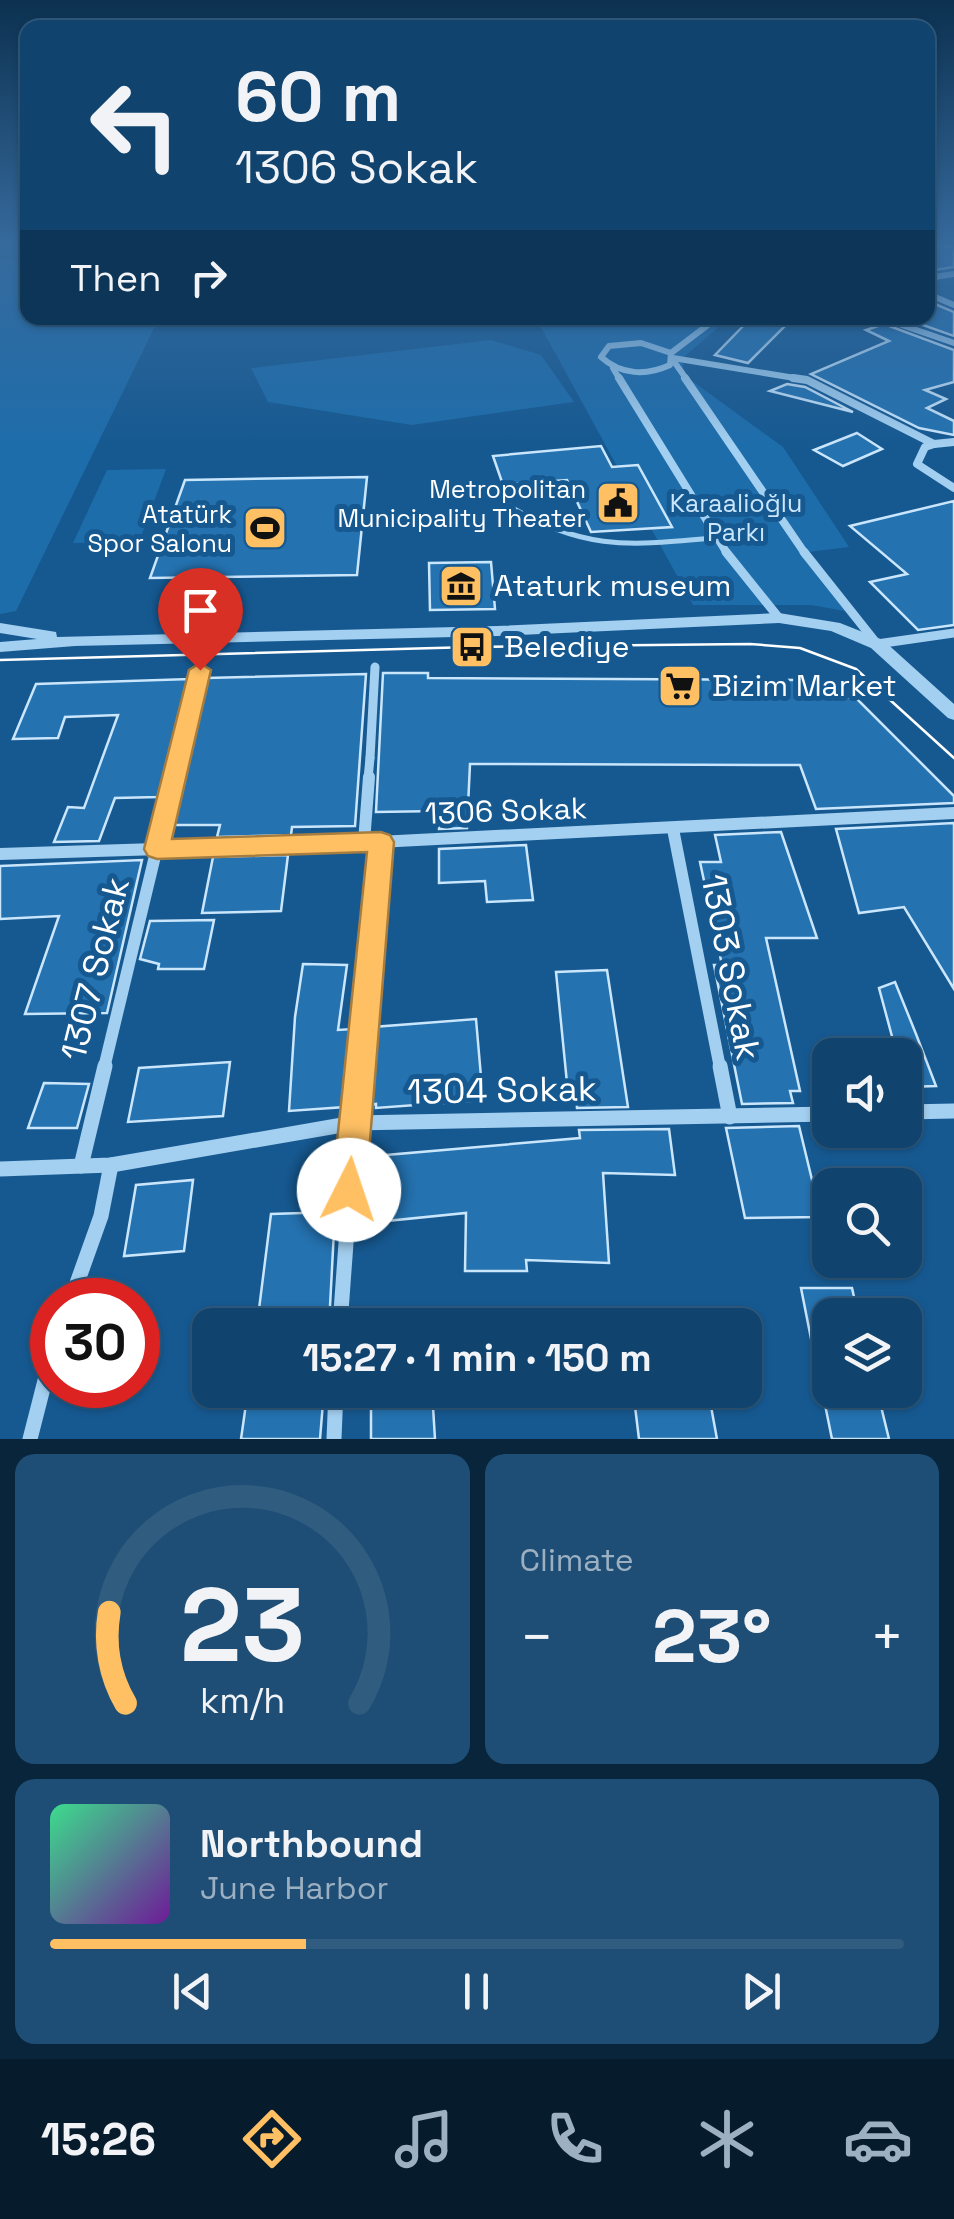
<!DOCTYPE html>
<html lang="en">
<head>
<meta charset="utf-8">
<style>
  :root { --surface:#10436d; --page:#1e4e75; --text:#f1f3f6; --muted:#9cb0c2; --line:#305c80; --accent:#ffc063 }
  body { margin:0; font-family:"Space Grotesk",sans-serif; background:var(--page); color:var(--text); height:100vh; display:flex; flex-direction:column; font-size:38px; white-space:nowrap }
  * { box-sizing:border-box; margin:0 }
  p { font-size:32px; color:var(--muted) }
  .icon { flex:none; width:55px; height:55px; fill:none; stroke:currentColor; stroke-width:2; stroke-linecap:round; stroke-linejoin:round }
  .map { position:relative; height:1439px; overflow:hidden }
  .sheet { display:flex; flex-direction:column; gap:15px; padding:15px; background:#09253c; flex:1 }
  .sheet>* { flex:none }
  .banner { position:absolute; left:20px; top:20px; width:915px; height:305px; border-radius:20px; box-shadow:0 2px 8px #0004,0 0 0 2px var(--line); background:#10436d; color:var(--text); overflow:hidden }
  .controls { position:absolute; left:812px; top:1038px; display:grid; gap:20px }
  .controls a { display:grid; place-items:center; width:110px; height:110px; border-radius:20px; background:var(--surface); box-shadow:0 2px 8px #0004,0 0 0 2px var(--line); font-size:50px }
  .speed { position:absolute; left:30px; top:1278px; display:flex; gap:20px; font-size:50px; font-weight:700; text-align:center }
  .speed>* { display:grid; place-content:center; width:130px; height:130px; border-radius:50%; background:var(--surface); box-shadow:0 2px 8px #0004,0 0 0 2px var(--line); line-height:1 }
  .speed .limit { border:15px solid #d22; background:#fff; color:#111 }
  .pin { position:absolute; display:grid; place-items:center; width:85px; height:85px; color:#fff; margin:-102px -42px; border-radius:50% 50% 50% 0; rotate:-45deg; box-shadow:0 0 10px #0007 }
  .pin .icon { rotate:45deg }
  .me { position:absolute; width:110px; margin:-55px; rotate:4deg; stroke-linejoin:round; filter:drop-shadow(0 0 8px #0008) }
  .turn { display:flex; align-items:center; gap:35px; height:210px; padding:0 50px; font-size:45px }
  .turn .icon { width:130px; height:130px; stroke-width:2.5 }
  .turn b { display:block; font-size:70px; line-height:85px }
  .then { display:flex; align-items:center; height:95px; padding:0 50px; background:#0003; gap:20px; font-size:38px }
  .big { font-size:75px; font-weight:600; line-height:1.1 }
  .sheet .tile { flex:1; display:flex; flex-direction:column; justify-content:center; gap:15px; min-width:0; padding:0 35px; border-radius:20px; background:var(--page) }
  .sheet .dial { align-items:center; gap:0 }
  .dial svg { height:260px; overflow:visible; fill:none; stroke:var(--line); stroke-width:7; stroke-linecap:round; text-anchor:middle }
  .dial text { fill:var(--text); stroke:none }
  .song { display:flex; align-items:center; gap:30px }
  .cover { width:120px; height:120px; border-radius:15px; background:linear-gradient(135deg,hsl(150 70% 55%),hsl(280 70% 35%)) }
  .played { height:10px; border-radius:5px; background:linear-gradient(90deg,var(--accent) 30%,var(--line) 30%) }
  .keys { display:flex; justify-content:space-around; direction:ltr }
  .heat { display:flex; justify-content:space-between; align-items:center; font-size:55px; direction:ltr }
  .sheet .tiles { flex:1; display:grid; gap:15px; grid-template-columns:1fr 1fr }
  .tile:last-child { grid-column:span 2 }
  .trip { position:absolute; left:192px; top:1308px; width:570px; height:100px; border-radius:20px; background:var(--surface); box-shadow:0 2px 8px #0004,0 0 0 2px var(--line); font-weight:600; line-height:100px; text-align:center }
  .menu { display:flex; height:160px; justify-content:space-around; align-items:center; background:#061b2c; color:var(--muted) }
  .menu .icon { width:70px; height:70px }
  .menu .selected { color:var(--accent) }
  .menu b { font-size:45px; color:var(--text) }
  .map>svg:first-child { display:block }
  .green { fill:#1e6dab }
  .building { fill:#2472b0; stroke:#cae6fc; stroke-width:2.5 }
  .lines { fill:none; stroke-linecap:round; stroke-linejoin:round }
  .service { stroke:#a3cff0; stroke-width:5 }
  .pedestrian { stroke:#a3cff0; stroke-width:9 }
  .minor-far4 { stroke:#a3cff0; stroke-width:6 }
  .minor-far3 { stroke:#a3cff0; stroke-width:8 }
  .minor-far2 { stroke:#a3cff0; stroke-width:9 }
  .minor-far1 { stroke:#a3cff0; stroke-width:12 }
  .minor { stroke:#a3cff0; stroke-width:15 }
  .tertiary { fill:#a3cff0; fill-rule:evenodd }
  .tram { stroke:#fff; stroke-width:2.5 }
  .route { fill:#ffc063; stroke:#a67d40; stroke-width:2.5 }
  .labels { text-anchor:middle; stroke-width:10; stroke-linejoin:round; paint-order:stroke }
  .far-poi-label { font-size:25px; fill:#fff; stroke:#165991; text-anchor:end }
  .far-park-label { font-size:25px; fill:#cae6fc; stroke:#165991 }
  .poi-label { font-size:30px; fill:#fff; stroke:#165991; text-anchor:start }
  .street-label { font-size:30px; fill:#fff; stroke:#165991 }
  .near-street-label { font-size:35px; fill:#fff; stroke:#165991 }
</style>
</head>
<body>
<div class="map">
<svg width="954" height="1439" viewBox="0 0 954 1439">
  <rect width="100%" height="100%" fill="#165991"/>
  <!-- green -->
  <g class="green">
    <polygon points="0,258 27,260 28,318 159,318 16,611 0,614"/>
    <polygon points="536,318 729,318 683,358 684,375 783,447 849,547 808,552 851,612 811,605 693,605"/>
    <polygon points="491,340 541,355 574,402 412,425 268,402 251,368"/>
    <polygon points="166,469 139,542 73,543 107,470"/>
  </g>
  <!-- building -->
  <g class="building">
    <polygon points="928,243 954,248 954,267 928,271"/>
    <polygon points="928,301 954,312 954,336 906,319 928,318"/>
    <polygon points="751,318 793,318 748,363 715,355"/>
    <polygon points="884,324 954,350 954,382 925,390 946,399 927,408 954,421 954,435 919,428 811,374 889,341 866,330"/>
    <polygon points="787,384 805,387 853,412 770,391"/>
    <polygon points="857,433 882,449 843,466 814,450"/>
    <polygon points="601,446 612,467 638,465 672,527 591,532 567,480 503,485 493,456"/>
    <polygon points="367,477 357,575 150,578 185,480"/>
    <polygon points="954,501 954,625 918,630 870,582 907,574 850,526"/>
    <polygon points="491,562 495,609 430,610 429,563"/>
    <polygon points="383,673 428,673 428,678 799,680 803,695 856,698 954,796 954,803 816,809 800,765 470,764 467,828 439,829 439,811 376,812"/>
    <polygon points="366,674 355,826 292,827 291,835 217,837 220,825 173,825 206,678"/>
    <polygon points="190,679 159,797 115,798 99,841 54,842 68,807 84,808 118,715 65,717 58,738 13,739 36,684"/>
    <polygon points="954,823 954,989 904,907 859,913 836,829"/>
    <polygon points="781,832 817,938 766,938 800,1091 790,1091 793,1103 742,1104 714,965 722,965 700,862 721,862 715,835"/>
    <polygon points="526,845 533,900 487,902 485,881 439,883 439,849"/>
    <polygon points="288,855 281,911 202,913 213,857"/>
    <polygon points="142,860 107,1013 25,1014 59,916 0,919 0,866"/>
    <polygon points="214,920 204,969 158,969 159,964 140,959 150,921"/>
    <polygon points="303,964 347,965 338,1030 353,1029 345,1107 289,1111 295,1017"/>
    <polygon points="607,970 628,1107 577,1108 576,1092 568,1093 556,972"/>
    <polygon points="895,982 916,1034 936,1086 905,1087 905,1055 897,1055 879,988"/>
    <polygon points="476,1019 483,1100 376,1108 376,1104 367,1105 373,1027"/>
    <polygon points="230,1062 223,1116 128,1122 139,1068"/>
    <polygon points="44,1083 89,1084 77,1128 28,1128"/>
    <polygon points="799,1126 821,1217 745,1218 726,1128"/>
    <polygon points="669,1129 675,1175 603,1173 609,1263 526,1260 527,1271 465,1271 466,1213 376,1222 375,1156 580,1138 579,1130"/>
    <polygon points="193,1180 184,1251 124,1256 136,1185"/>
    <polygon points="335,1212 329,1325 257,1325 271,1214"/>
    <polygon points="801,1288 852,1288 858,1315 830,1315 830,1372 818,1374"/>
    <polygon points="248,1390 324,1390 320,1439 241,1439"/>
    <polygon points="371,1390 432,1390 435,1439 371,1439"/>
    <polygon points="633,1390 708,1390 717,1439 639,1439"/>
    <polygon points="822,1390 877,1390 889,1439 832,1439"/>
  </g>
  <g class="lines">
    <!-- service -->
    <path class="service" d="M504,503C584,551 625,546 715,538"/>
    <!-- pedestrian -->
    <polyline class="pedestrian" points="370,758 375,667"/>
    <!-- minor-far4 -->
    <g class="minor-far4">
      <polyline points="928,278 954,274"/>
      <polyline points="928,294 954,305"/>
      <polyline points="899,318 890,321 954,343"/>
      <path d="M641,343L671,353L670,365C646,376 621,375 601,357L609,346Z"/>
      <polyline points="671,353 717,318"/>
      <polyline points="673,358 807,380"/>
      <polyline points="673,360 687,380"/>
      <polyline points="613,368 620,380"/>
    </g>
    <!-- minor-far3 -->
    <g class="minor-far3">
      <polyline points="619,378 728,555"/>
      <polyline points="685,378 806,555"/>
      <polyline points="793,378 807,380 934,444 954,442"/>
      <polyline points="934,444 925,447 917,464 954,488"/>
    </g>
    <!-- minor-far2 -->
    <g class="minor-far2">
      <polyline points="726,552 779,618"/>
      <polyline points="804,552 877,644 954,633"/>
      <polyline points="174,779 200,670"/>
      <polyline points="368,779 370,758"/>
    </g>
    <!-- minor-far1 -->
    <g class="minor-far1">
      <polyline points="673,829 720,1068"/>
      <polyline points="364,842 369,777"/>
      <polyline points="0,854 378,842 954,813"/>
      <polyline points="104,1068 174,777"/>
      <polyline points="359,1068 381,842"/>
    </g>
    <!-- minor -->
    <g class="minor">
      <polyline points="720,1066 730,1117"/>
      <polyline points="905,1112 954,1111"/>
      <polyline points="81,1166 105,1066"/>
      <polyline points="0,1169 111,1165 354,1123 830,1114"/>
      <polyline points="71,1300 101,1216 111,1165"/>
      <polyline points="340,1325 359,1066"/>
      <polyline points="30,1439 52,1353"/>
      <polyline points="334,1439 336,1390"/>
    </g>
    <!-- tertiary -->
    <polygon class="tertiary" points="779,613 840,623 883,640 954,704 954,720 948,718 871,648 831,631 779,623 497,636 75,646 0,652 0,642 37,639 0,633 0,623 50,631 56,632 57,637 497,626"/>
    <!-- tram -->
    <polyline class="tram" points="0,660 472,647 750,644 800,648 856,669 954,758"/>
  </g>
  <!-- sky -->
  <linearGradient id="sky" x2="0" y2="1"><stop stop-color="#0c3150"/><stop offset="0.55" stop-color="#366a9d"/><stop offset="1" stop-color="#366a9d" stop-opacity="0"/></linearGradient>
  <rect width="954" height="445" fill="url(#sky)"/>
  <!-- route -->
  <polygon class="route" points="200,663 211,670 172,839 381,832 390,835 394,842 366,1190 361,1203 349,1208 337,1203 332,1190 367,852 157,859 148,856 144,849 189,670"/>
  <!-- icons -->
  <defs>
    <symbol id="civic-square" viewBox="-11 -11 22 22"><rect x="-9" y="-9" width="18" height="18" rx="4" fill="#ffc063" stroke="#165991"/><path d="M-.6-6.5H3V-4.5H.6V-3L4-1V1h2V6H-6V1h2V-1L-.6-3ZM-1.2 2.5V6h2.4V2.5Z" fill="#111"/></symbol>
    <symbol id="stadium-square" viewBox="-11 -11 22 22"><rect x="-9" y="-9" width="18" height="18" rx="4" fill="#ffc063" stroke="#165991"/><path d="M0-5a6.5 5 0 1 0 0 10a6.5 5 0 1 0 0-10ZM-3.5-1.8h7v3.6h-7Z" fill="#111"/></symbol>
    <symbol id="museum-square" viewBox="-11 -11 22 22"><rect x="-9" y="-9" width="18" height="18" rx="4" fill="#ffc063" stroke="#165991"/><path d="M0-6L6-3V-2H-6V-3ZM-5-1h2V3h-2ZM-1-1h2V3h-2ZM3-1h2V3H3ZM-6 4H6V6H-6Z" fill="#111"/></symbol>
    <symbol id="bus-square" viewBox="-11 -11 22 22"><rect x="-9" y="-9" width="18" height="18" rx="4" fill="#ffc063" stroke="#165991"/><path d="M-5-6H5V4H4V6H2V4H-2V6H-4V4H-5ZM-3.5-4V0h7V-4ZM-3.5 1.2v1.5H-2V1.2ZM2 1.2v1.5H3.5V1.2Z" fill="#111"/></symbol>
    <symbol id="supermarket-square" viewBox="-11 -11 22 22"><rect x="-9" y="-9" width="18" height="18" rx="4" fill="#ffc063" stroke="#165991"/><path d="M-6-5.5h2.5l.6 2H6L4.5 2H-2.5L-4.4-4H-6ZM-1.5 3.2a1.3 1.3 0 1 0 .1 0ZM3 3.2a1.3 1.3 0 1 0 .1 0Z" fill="#111"/></symbol>
  </defs>
  <g fill-rule="evenodd">
    <use href="#civic-square" x="593" y="478" width="50" height="50"/>
    <use href="#stadium-square" x="240" y="503" width="50" height="50"/>
    <use href="#museum-square" x="436" y="561" width="50" height="50"/>
    <use href="#bus-square" x="447" y="622" width="50" height="50"/>
    <use href="#supermarket-square" x="655" y="661" width="50" height="50"/>
  </g>
  <g class="labels">
    <!-- far-poi labels -->
    <g class="far-poi-label">
      <text x="586" y="498">Metropolitan<tspan x="586" dy="29">Municipality Theater</tspan></text>
      <text x="232" y="523">Atatürk<tspan x="232" dy="29">Spor Salonu</tspan></text>
    </g>
    <!-- far-park labels -->
    <g class="far-park-label">
      <text x="736" y="512">Karaalioğlu<tspan x="736" dy="29">Parkı</tspan></text>
    </g>
    <!-- poi labels -->
    <g class="poi-label">
      <text x="494" y="596">Ataturk museum</text>
      <text x="504" y="657">Belediye</text>
      <text x="712" y="696">Bizim Market</text>
    </g>
    <!-- street labels -->
    <g class="street-label">
      <text transform="translate(506 811) rotate(-2)" y="10">1306 Sokak</text>
    </g>
    <!-- near-street labels -->
    <g class="near-street-label">
      <text transform="translate(731 967) rotate(79)" y="12">1303 Sokak</text>
      <text transform="translate(95 969) rotate(-76)" y="12">1307 Sokak</text>
      <text transform="translate(502 1090) rotate(-1)" y="12">1304 Sokak</text>
    </g>
  </g>
</svg>
<div class="controls">
<a><svg class="icon" aria-label="sound" viewBox="0 0 24 24"><path d="M4 9h4l5-4v14l-5-4H4zM17 9q2 3 0 6"/></svg></a>
<a><svg class="icon" aria-label="search" viewBox="0 0 24 24"><circle cx="10" cy="10" r="6"/><path d="M15 15l6 6"/></svg></a>
<a><svg class="icon" aria-label="layers" viewBox="0 0 24 24"><path d="M12 4l9 5-9 5-9-5zM3 14l9 5 9-5"/></svg></a>
</div>
<div class="speed"><div class="limit">30</div></div>
<div class="pin" style="left:200px;top:670px;background:#d93025"><svg class="icon" aria-label="arrive" viewBox="0 0 24 24"><path d="M6 21V4h12l-3 4 3 4H6"/></svg></div>
<svg class="me" style="left:349px;top:1190px" viewBox="-20 -20 40 40"><circle r="19" fill="#fff"/><path d="M0-13L10 11 0 6-10 11z" fill="#ffc063"/></svg>
<div class="trip">15:27 · 1 min · 150 m</div>
<div class="banner">
<div class="turn"><svg class="icon" aria-label="left" viewBox="0 0 24 24"><path d="M17 20v-9H6M10 6l-5 5 5 5"/></svg><div><b>60 m</b>1306 Sokak</div></div>
<div class="then">Then<svg class="icon" aria-label="right" viewBox="0 0 24 24"><path d="M7 20v-9h11M14 6l5 5-5 5"/></svg></div>
</div>
</div>
<section class="sheet">
<div class="tiles">
<div class="tile dial"><svg viewBox="0 0 100 80">
<path d="M14 69A42 42 0 1 1 86 69"/>
<path d="M14 69A42 42 0 0 1 9 41" stroke="#ffc063"/>
<text x="50" y="56" font-size="32" font-weight="700">23</text>
<text x="50" y="72" font-size="11">km/h</text>
</svg></div>
<div class="tile"><p>Climate</p>
<div class="heat"><a>−</a><b class="big">23°</b><a>+</a></div>
</div>
<div class="tile">
<div class="song"><i class="cover"></i><div><b>Northbound</b><p>June Harbor</p></div></div>
<div class="played"></div>
<div class="keys"><svg class="icon" aria-label="previous" viewBox="0 0 24 24"><path d="M18 5L8 12l10 7zM5 5v14"/></svg><svg class="icon" aria-label="pause" viewBox="0 0 24 24"><path d="M8 5v14M16 5v14"/></svg><svg class="icon" aria-label="next" viewBox="0 0 24 24"><path d="M6 5l10 7-10 7zM19 5v14"/></svg></div>
</div>
</div>
</section>
<nav class="menu">
<b>15:26</b>
<svg class="icon selected" aria-label="directions" viewBox="0 0 24 24"><path d="M12 3l9 9-9 9-9-9zM9 14v-3h6M13 9l2 2-2 2"/></svg>
<svg class="icon" aria-label="music" viewBox="0 0 24 24"><path d="M9 18V5l10-2v13"/><circle cx="6" cy="18" r="3"/><circle cx="16" cy="16" r="3"/></svg>
<svg class="icon" aria-label="phone" viewBox="0 0 24 24"><path d="M5 4h4l2 5-3 2q2 4 5 5l2-3 5 2v4C11 20 4 13 5 4z"/></svg>
<svg class="icon" aria-label="climate" viewBox="0 0 24 24"><path d="M12 3v18M4 7l16 10M4 17L20 7"/></svg>
<svg class="icon" aria-label="car" viewBox="0 0 24 24"><path d="M5 17H2v-5l4-1 3-4h7l3 4 3 1v5h-3M9 17h6M6 11h13"/><circle cx="7" cy="17" r="2"/><circle cx="17" cy="17" r="2"/></svg>
</nav>
</body>
</html>
